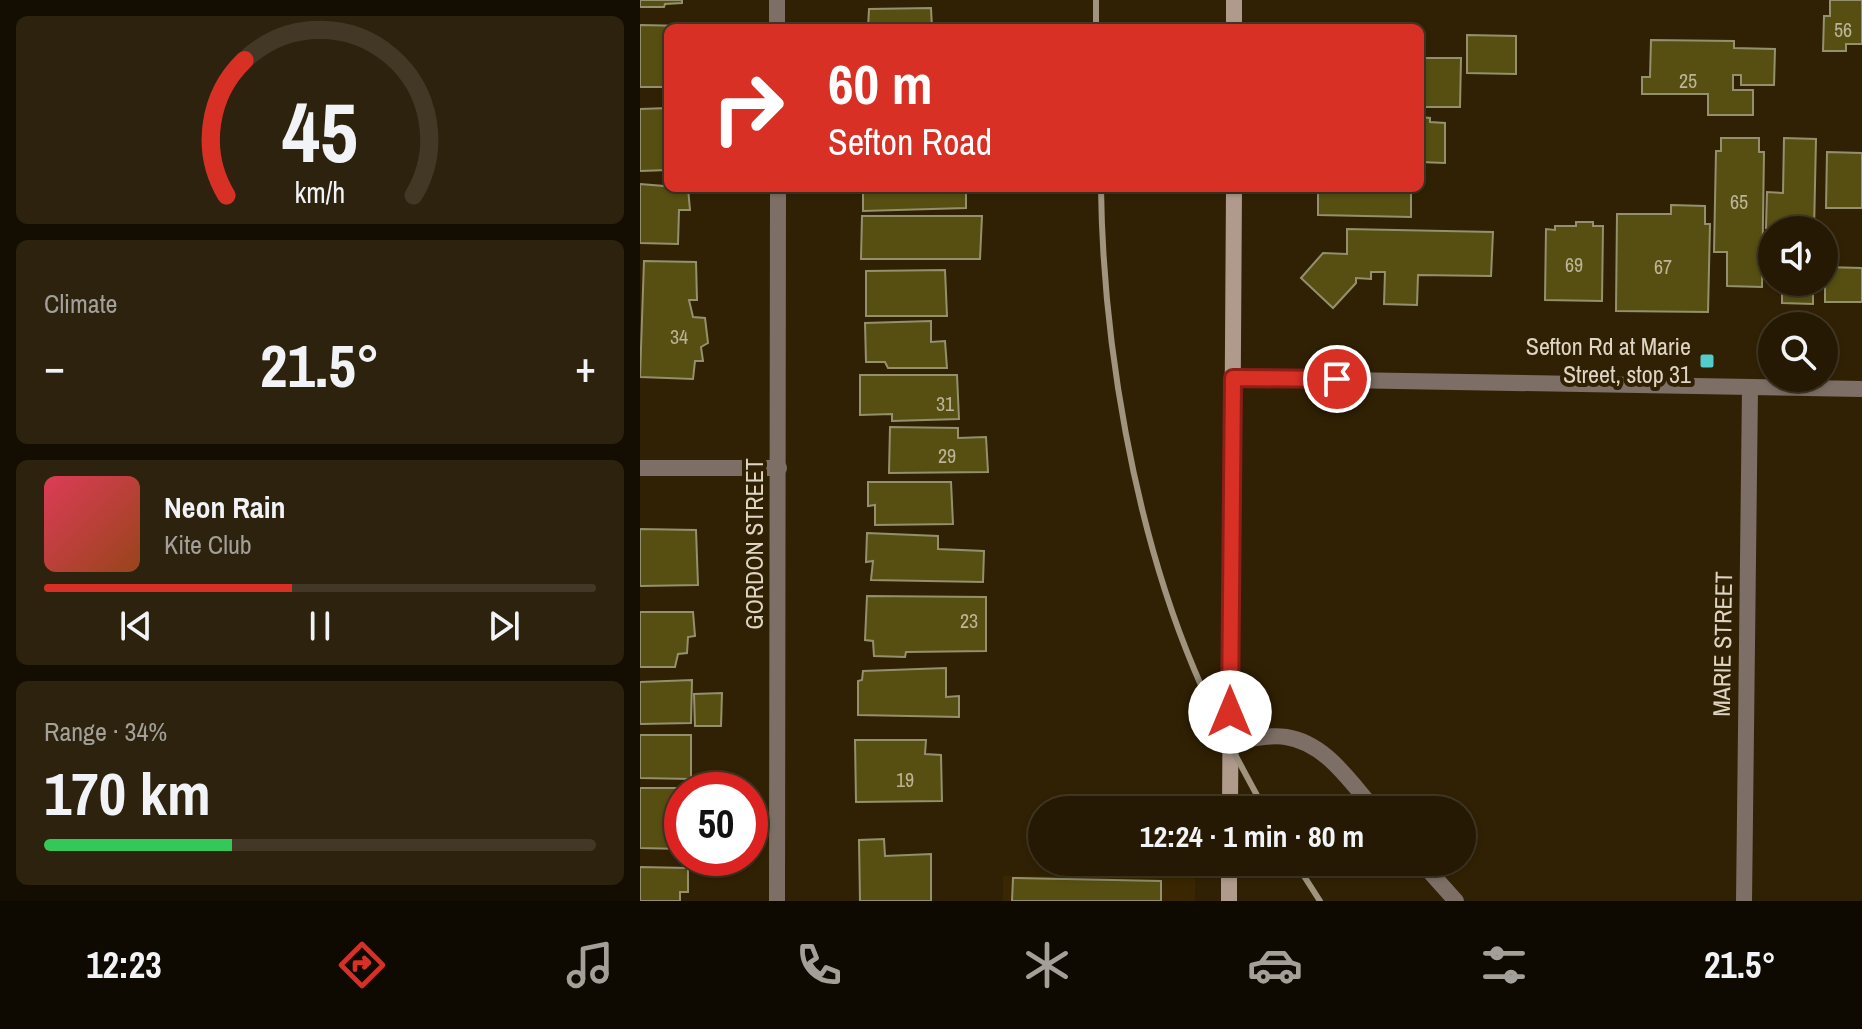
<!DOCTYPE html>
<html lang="en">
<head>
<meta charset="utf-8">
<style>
  :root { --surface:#251903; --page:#2d220d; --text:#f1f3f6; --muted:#a3a09a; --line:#423825; --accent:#d93025 }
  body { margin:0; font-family:"Archivo Narrow",sans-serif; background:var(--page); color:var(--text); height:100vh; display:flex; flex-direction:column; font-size:30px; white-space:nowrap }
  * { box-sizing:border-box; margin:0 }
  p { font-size:26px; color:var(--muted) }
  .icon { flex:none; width:44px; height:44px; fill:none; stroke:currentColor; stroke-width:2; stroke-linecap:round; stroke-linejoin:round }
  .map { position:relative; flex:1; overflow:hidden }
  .sheet { display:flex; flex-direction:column; gap:16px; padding:16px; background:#140e02; width:640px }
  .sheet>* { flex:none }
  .hud { position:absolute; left:24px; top:24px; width:760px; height:168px; border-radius:12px; box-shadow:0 2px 6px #0004,0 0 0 2px var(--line); background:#d93025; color:#fff; overflow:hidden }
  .tools { position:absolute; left:1118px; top:216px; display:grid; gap:16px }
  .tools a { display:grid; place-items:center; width:80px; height:80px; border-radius:50%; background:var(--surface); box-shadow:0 2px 6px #0004,0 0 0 2px var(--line); font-size:40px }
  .speed { position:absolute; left:24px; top:772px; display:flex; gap:16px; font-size:40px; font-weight:700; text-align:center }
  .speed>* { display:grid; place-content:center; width:104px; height:104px; border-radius:50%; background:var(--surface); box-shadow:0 2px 6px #0004,0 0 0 2px var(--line); line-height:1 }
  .speed .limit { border:12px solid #d22; background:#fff; color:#111 }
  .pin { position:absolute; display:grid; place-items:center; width:68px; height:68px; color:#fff; margin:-34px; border:4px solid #fff; border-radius:50%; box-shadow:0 2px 8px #0007 }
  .me { position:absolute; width:88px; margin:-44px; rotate:0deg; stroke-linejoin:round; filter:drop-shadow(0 0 6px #0008) }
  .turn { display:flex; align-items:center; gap:28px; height:168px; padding:0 32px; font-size:36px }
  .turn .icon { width:104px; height:104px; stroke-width:2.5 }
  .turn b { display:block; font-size:56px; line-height:68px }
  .big { font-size:60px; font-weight:700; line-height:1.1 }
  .sheet .widget { flex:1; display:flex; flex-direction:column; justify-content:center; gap:12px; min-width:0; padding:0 28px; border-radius:12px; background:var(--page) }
  .sheet .dial { align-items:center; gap:0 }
  .dial svg { height:208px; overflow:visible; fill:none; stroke:var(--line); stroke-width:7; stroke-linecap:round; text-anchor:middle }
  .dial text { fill:var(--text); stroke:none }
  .song { display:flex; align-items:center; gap:24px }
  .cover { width:96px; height:96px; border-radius:12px; background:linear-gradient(135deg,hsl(350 70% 55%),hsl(20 70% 35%)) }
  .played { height:8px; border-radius:4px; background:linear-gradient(90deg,var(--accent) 45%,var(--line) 45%) }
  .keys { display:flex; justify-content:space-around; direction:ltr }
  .heat { display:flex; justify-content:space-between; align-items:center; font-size:44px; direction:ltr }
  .charge { height:12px; border-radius:6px; background:linear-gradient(90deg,#34c759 34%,var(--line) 0) }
  .trip { position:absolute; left:388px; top:796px; width:448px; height:80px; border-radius:40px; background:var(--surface); box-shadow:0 2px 6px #0004,0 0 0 2px var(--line); font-weight:700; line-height:80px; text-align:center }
  .tab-bar { display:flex; height:128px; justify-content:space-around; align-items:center; background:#0f0a01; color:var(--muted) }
  .tab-bar .icon { width:56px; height:56px }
  .tab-bar .selected { color:var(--accent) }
  .tab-bar b { font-size:36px; color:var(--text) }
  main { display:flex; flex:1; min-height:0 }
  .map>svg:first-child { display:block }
  .built { fill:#3a2600 }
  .building { fill:#564f11; stroke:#94906e; stroke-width:2 }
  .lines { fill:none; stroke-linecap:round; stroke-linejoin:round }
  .street { stroke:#7d6f66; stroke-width:16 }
  .secondary { stroke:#b09a8b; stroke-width:16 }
  .rail { stroke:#a0947f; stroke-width:6 }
  .route-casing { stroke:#8d1f18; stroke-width:20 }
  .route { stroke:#d93025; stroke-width:14 }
  .poi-dot { fill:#53cdcb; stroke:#312104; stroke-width:3 }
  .labels { text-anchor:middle; stroke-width:8; stroke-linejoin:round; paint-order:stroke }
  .number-label { font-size:20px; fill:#bdb497 }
  .poi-label { font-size:24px; fill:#dfd5c4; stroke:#312104; text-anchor:end }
  .street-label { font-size:24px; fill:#dfd5c4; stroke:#312104 }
</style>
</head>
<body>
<main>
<section class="sheet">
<div class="widget dial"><svg viewBox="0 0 100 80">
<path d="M14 69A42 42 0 1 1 86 69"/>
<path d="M14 69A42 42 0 0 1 21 17" stroke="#d93025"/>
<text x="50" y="56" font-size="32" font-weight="700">45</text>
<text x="50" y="72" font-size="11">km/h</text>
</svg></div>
<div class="widget"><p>Climate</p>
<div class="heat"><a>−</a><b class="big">21.5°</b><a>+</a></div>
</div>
<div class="widget">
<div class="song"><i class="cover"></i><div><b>Neon Rain</b><p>Kite Club</p></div></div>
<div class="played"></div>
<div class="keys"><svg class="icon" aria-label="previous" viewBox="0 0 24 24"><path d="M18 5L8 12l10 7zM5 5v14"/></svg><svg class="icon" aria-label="pause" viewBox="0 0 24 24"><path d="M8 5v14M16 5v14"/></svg><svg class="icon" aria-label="next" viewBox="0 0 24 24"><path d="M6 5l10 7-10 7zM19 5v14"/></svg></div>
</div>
<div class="widget"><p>Range · 34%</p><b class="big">170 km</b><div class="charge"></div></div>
</section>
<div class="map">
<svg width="1222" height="901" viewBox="0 0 1222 901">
  <rect width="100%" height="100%" fill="#312104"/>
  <!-- built -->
  <rect class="built" x="363" y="876" width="192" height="25"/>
  <!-- building -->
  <g class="building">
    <polygon points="0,0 42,0 42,3 25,4 24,7 0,7"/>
    <polygon points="1190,0 1222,0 1222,44 1206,44 1206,51 1183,51 1184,16 1190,16"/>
    <polygon points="291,8 292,28 228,28 229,9"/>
    <polygon points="0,25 46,26 46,28 28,28 28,87 0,87"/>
    <polygon points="827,35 876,36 876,74 827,73"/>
    <polygon points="1011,40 1094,41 1094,48 1135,49 1134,85 1101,85 1101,75 1093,75 1093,90 1113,90 1113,115 1068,115 1068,94 1002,94 1002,77 1010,77"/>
    <polygon points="780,58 821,58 820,107 780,107"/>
    <polygon points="28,108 28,170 0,171 0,109"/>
    <polygon points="780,117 790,118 790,122 805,123 805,163 780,162"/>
    <polygon points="1081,138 1119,138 1119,152 1124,152 1122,287 1087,286 1087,252 1074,252 1076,151 1081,151"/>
    <polygon points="1144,138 1176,139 1174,230 1126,228 1127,192 1143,193"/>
    <polygon points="1187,152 1222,153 1222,208 1186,208"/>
    <polygon points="0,184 48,188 50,210 39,210 38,244 0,243"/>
    <polygon points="223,188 326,188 326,208 223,211"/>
    <polygon points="675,188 771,188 771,217 678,215 678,191 675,191"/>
    <polygon points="1031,205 1065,206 1065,224 1070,224 1068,312 976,311 977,214 1031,214"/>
    <polygon points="222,216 342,216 340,259 221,259"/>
    <polygon points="936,222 953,222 953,226 963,226 962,301 905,300 906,229 915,230 915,226 936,226"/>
    <polygon points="707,229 853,232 851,276 778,275 777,305 744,304 745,272 731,272 731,279 716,278 716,283 693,308 661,278 683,253 707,254"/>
    <polygon points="4,261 56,262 57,300 49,300 53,317 65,318 68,343 61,347 63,361 55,361 53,379 0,377"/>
    <polygon points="1185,267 1222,268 1222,302 1185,302"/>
    <polygon points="305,270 307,316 226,316 226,271"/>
    <polygon points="1142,282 1173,282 1173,304 1142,303"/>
    <polygon points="291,321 291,342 305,341 307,368 248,368 245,362 226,362 225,323"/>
    <polygon points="220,375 317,375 319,419 252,421 252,414 220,415"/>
    <polygon points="250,427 318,428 318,438 346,437 348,472 249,473"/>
    <polygon points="228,482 311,482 313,524 235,525 235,505 228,506"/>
    <polygon points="0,529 56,530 58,585 0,586"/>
    <polygon points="227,533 298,536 298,549 344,551 343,582 231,580 233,561 226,562"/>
    <polygon points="227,596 346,597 346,651 266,652 265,657 234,656 233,641 225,640"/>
    <polygon points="0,612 53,612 55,636 48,637 47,653 38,654 35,667 0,667"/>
    <polygon points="306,668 306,697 319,696 319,717 218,715 218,681 222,680 223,671"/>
    <polygon points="52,680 51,723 0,724 0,682"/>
    <polygon points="82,693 81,726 55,726 54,694"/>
    <polygon points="0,735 51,735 51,779 0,778"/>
    <polygon points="215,740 286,740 285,754 301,755 302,801 216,802"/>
    <polygon points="0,788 51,788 51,790 42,790 42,849 0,848"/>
    <polygon points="244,839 245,856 291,854 291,901 220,901 219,840"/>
    <polygon points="0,867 48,868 48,892 40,892 40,901 0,901"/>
    <polygon points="373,878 521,881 521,901 372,901"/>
  </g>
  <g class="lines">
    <!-- street -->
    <g class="street">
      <polyline points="137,0 137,28"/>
      <polyline points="593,378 1222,389"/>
      <polyline points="0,468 139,468"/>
      <path d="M590,742C608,740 628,734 646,737C686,743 710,782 735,810"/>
      <polyline points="781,862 816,901"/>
      <polyline points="137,901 138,188"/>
      <polyline points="1104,901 1110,388"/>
    </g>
    <!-- secondary -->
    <g class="secondary">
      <polyline points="594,28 594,0"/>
      <polyline points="590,810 594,188"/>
      <polyline points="589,901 589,862"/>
    </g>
    <!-- rail -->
    <g class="rail">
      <polyline points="456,0 456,28"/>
      <path d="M461,188C463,343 494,526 554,669C574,717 600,764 625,810"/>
      <polyline points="655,862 680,901"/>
    </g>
  </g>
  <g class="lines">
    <defs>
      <polyline id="route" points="590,712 593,378 697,379"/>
    </defs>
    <!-- route casing -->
    <use href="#route" class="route-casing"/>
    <!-- route -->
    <use href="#route" class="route"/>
  </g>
  <!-- markers -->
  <rect class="poi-dot" x="1059" y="353" width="16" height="16" rx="4"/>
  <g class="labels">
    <!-- number labels -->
    <g class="number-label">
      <text x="1203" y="37">56</text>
      <text x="1048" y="88">25</text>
      <text x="1099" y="209">65</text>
      <text x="934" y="272">69</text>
      <text x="1023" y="274">67</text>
      <text x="39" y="344">34</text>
      <text x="305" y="411">31</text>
      <text x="307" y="463">29</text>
      <text x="329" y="628">23</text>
      <text x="265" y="787">19</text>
    </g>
    <!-- poi labels -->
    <g class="poi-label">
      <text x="1051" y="355">Sefton Rd at Marie<tspan x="1051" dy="28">Street, stop 31</tspan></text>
    </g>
    <!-- street labels -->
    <g class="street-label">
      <text transform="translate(115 544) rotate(-90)" y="8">GORDON STREET</text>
      <text transform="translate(1083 644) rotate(-89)" y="8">MARIE STREET</text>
    </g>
  </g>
</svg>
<div class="tools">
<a><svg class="icon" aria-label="sound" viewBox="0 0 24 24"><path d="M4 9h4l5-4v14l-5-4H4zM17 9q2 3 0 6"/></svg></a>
<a><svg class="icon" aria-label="search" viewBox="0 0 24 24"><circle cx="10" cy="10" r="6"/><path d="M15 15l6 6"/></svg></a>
</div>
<div class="speed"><div class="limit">50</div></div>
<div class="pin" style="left:697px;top:379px;background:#d93025"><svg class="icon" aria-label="arrive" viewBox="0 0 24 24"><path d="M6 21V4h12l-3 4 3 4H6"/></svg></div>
<svg class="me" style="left:590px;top:712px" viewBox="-20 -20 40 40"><circle r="19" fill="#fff"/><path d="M0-13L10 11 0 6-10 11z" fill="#d93025"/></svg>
<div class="trip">12:24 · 1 min · 80 m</div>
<div class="hud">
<div class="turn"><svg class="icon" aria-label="right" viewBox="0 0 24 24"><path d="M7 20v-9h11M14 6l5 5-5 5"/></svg><div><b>60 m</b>Sefton Road</div></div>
</div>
</div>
</main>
<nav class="tab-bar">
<b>12:23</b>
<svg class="icon selected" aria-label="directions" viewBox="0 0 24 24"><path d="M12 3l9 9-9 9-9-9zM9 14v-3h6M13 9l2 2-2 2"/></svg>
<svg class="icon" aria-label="music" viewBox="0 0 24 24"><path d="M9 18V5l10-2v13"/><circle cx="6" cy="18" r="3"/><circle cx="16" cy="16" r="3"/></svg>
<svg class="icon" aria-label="phone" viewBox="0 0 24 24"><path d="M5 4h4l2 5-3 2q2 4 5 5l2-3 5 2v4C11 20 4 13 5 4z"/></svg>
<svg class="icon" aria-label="climate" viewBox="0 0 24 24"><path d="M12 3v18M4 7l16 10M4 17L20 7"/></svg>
<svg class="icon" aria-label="car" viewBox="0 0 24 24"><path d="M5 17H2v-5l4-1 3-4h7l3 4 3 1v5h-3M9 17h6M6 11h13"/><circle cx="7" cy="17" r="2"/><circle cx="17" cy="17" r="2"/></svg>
<svg class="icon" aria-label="filters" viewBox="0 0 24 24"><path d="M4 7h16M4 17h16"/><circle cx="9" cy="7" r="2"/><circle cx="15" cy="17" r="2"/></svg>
<b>21.5°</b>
</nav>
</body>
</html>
